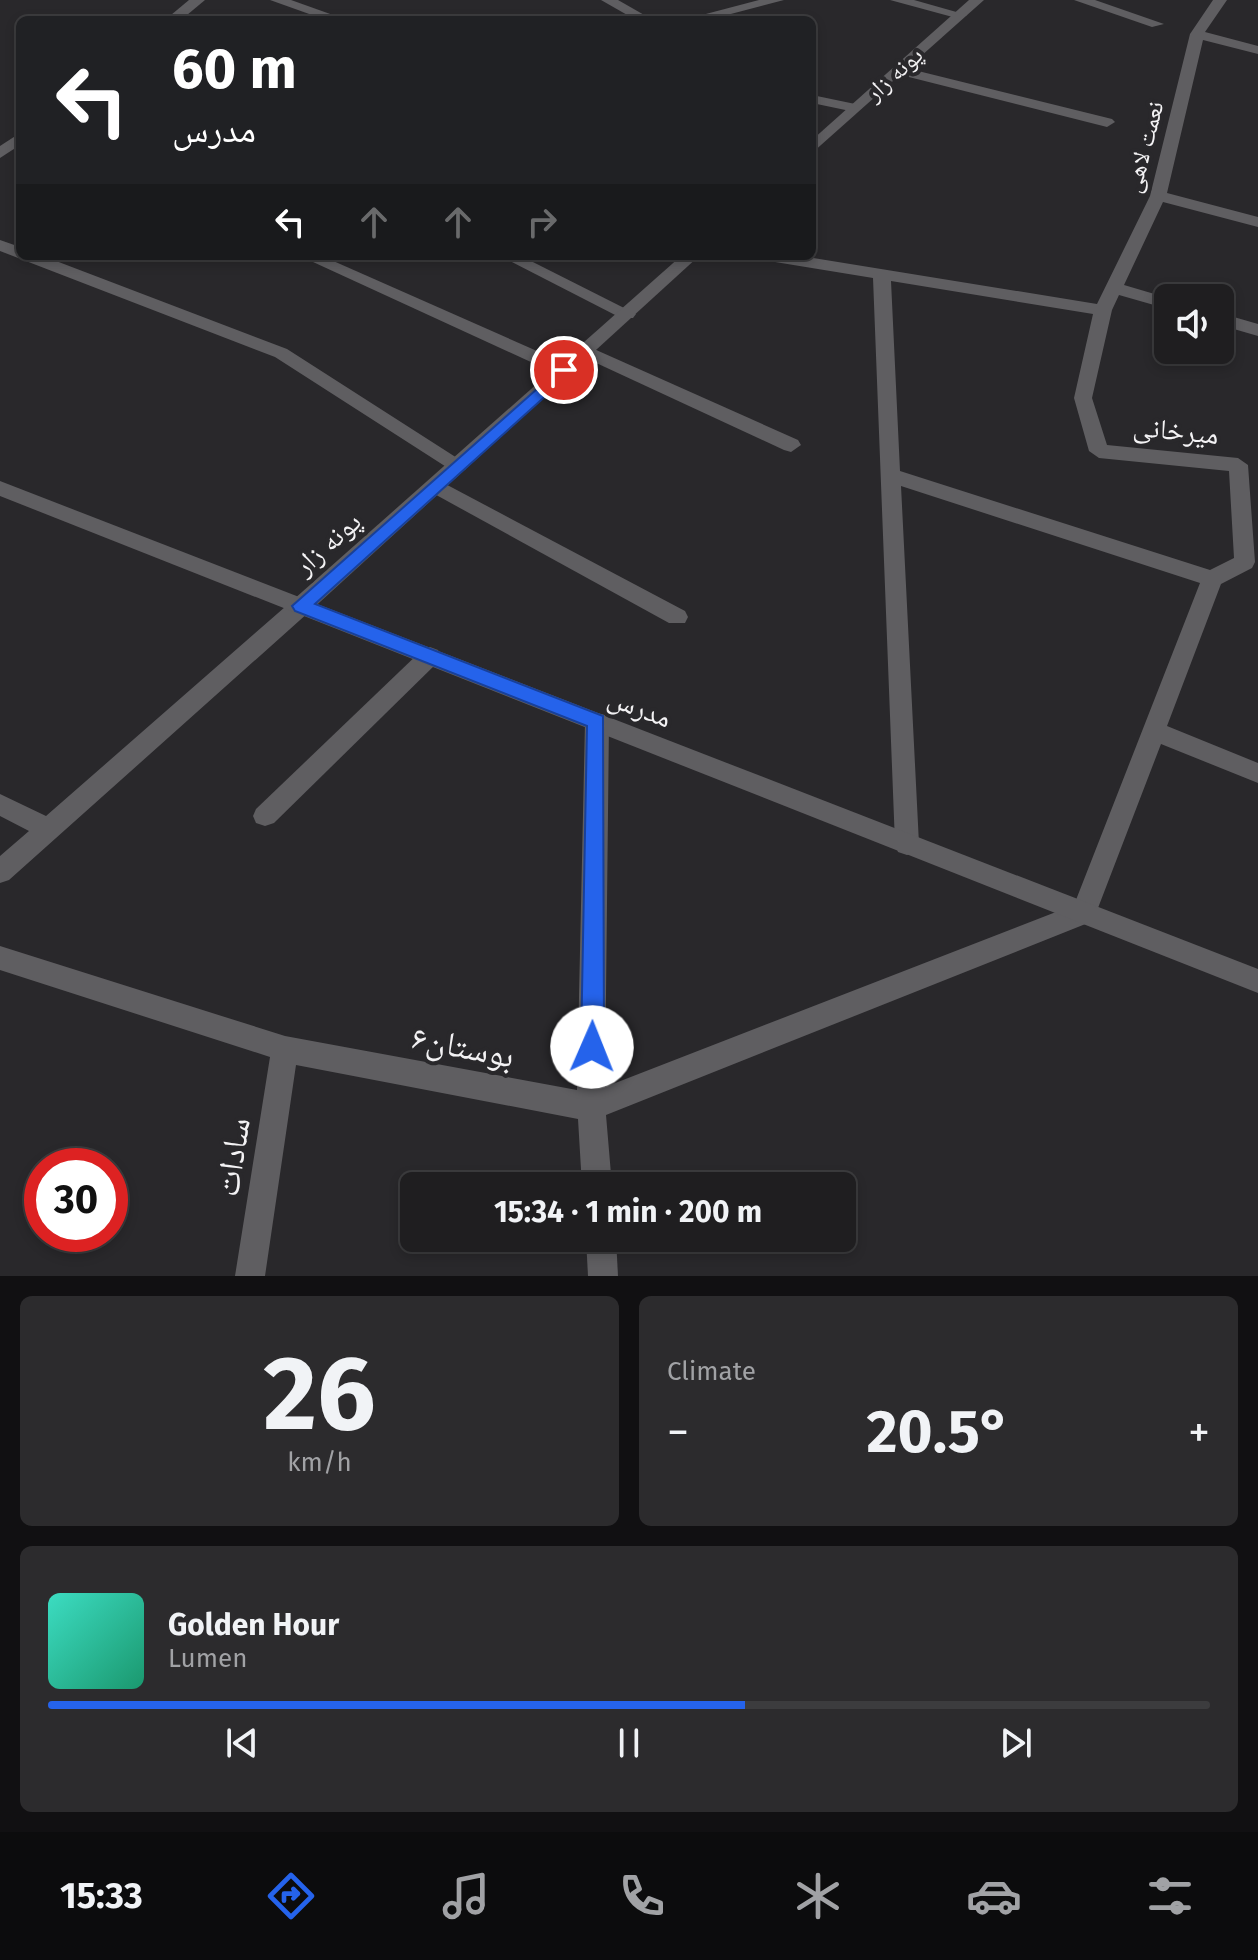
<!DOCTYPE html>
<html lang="en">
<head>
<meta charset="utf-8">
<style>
  :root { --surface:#1f1e20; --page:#2c2b2d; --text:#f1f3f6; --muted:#a1a2a5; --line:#3c3c3e; --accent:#2563eb }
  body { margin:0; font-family:"Fira Sans","Noto Naskh Arabic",sans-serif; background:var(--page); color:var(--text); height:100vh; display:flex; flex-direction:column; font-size:30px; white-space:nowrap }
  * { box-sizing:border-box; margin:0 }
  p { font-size:26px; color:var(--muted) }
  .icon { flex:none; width:44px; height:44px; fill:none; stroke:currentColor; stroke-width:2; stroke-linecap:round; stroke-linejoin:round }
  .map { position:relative; height:1276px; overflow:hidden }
  .sheet { display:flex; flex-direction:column; gap:20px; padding:20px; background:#111012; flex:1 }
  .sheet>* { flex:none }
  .hud { position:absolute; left:16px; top:16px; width:800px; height:244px; border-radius:12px; box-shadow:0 4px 12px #0003,0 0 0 2px var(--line); background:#202124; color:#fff; overflow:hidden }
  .fabs { position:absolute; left:1154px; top:284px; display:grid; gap:16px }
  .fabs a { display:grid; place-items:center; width:80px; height:80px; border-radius:12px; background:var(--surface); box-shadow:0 4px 12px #0003,0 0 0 2px var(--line); font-size:40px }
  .speed { position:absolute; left:24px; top:1148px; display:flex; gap:16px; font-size:40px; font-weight:700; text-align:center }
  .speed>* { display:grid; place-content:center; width:104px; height:104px; border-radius:50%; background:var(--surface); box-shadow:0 4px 12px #0003,0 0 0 2px var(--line); line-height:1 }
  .speed .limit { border:12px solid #d22; background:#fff; color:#111 }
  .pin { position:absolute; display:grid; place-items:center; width:68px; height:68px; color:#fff; margin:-34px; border:4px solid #fff; border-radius:50%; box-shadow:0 2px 8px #0007 }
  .me { position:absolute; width:88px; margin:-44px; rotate:1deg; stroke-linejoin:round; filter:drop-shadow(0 0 6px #0008) }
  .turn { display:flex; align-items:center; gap:28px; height:168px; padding:0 24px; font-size:36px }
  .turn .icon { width:104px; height:104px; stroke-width:2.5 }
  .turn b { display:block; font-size:56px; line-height:68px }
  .lanes { display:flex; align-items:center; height:76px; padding:0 24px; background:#0003; justify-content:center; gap:40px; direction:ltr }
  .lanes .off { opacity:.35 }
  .big { font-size:60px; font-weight:700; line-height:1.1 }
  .sheet .tile { flex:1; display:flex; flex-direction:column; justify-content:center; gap:12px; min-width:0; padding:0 28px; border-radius:12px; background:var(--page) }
  .sheet .dial { align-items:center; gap:0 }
  .dial b { font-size:104px; line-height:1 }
  .song { display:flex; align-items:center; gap:24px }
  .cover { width:96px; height:96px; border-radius:12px; background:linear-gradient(135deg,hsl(170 70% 55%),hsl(160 70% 35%)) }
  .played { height:8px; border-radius:4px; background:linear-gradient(90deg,var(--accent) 60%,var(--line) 60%) }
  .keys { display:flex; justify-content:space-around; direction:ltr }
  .heat { display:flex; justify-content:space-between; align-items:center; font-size:44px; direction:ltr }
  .sheet .tiles { flex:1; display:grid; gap:20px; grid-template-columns:1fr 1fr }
  .tile:last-child { grid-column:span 2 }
  .trip { position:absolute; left:400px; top:1172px; width:456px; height:80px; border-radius:12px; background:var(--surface); box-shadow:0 4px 12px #0003,0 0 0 2px var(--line); font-weight:700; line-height:80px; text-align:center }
  .tab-bar { display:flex; height:128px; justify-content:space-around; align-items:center; background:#0c0c0d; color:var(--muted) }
  .tab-bar .icon { width:56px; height:56px }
  .tab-bar .on { color:var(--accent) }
  .tab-bar b { font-size:36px; color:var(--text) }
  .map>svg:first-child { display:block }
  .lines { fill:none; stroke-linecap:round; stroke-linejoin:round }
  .minor { fill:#5f5e61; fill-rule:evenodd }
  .tertiary { fill:#5f5e61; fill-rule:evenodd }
  .secondary { fill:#5f5e61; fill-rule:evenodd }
  .route { fill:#2563eb; stroke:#184099; stroke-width:2 }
  .labels { text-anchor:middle; stroke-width:8; stroke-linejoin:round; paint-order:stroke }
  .far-street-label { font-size:24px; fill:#f3f2f4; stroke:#29282b }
  .street-label { font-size:28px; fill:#f3f2f4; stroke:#29282b }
  .near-street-label { font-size:34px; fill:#f3f2f4; stroke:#29282b }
</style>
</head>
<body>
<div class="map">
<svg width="1258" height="1276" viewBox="0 0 1258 1276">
  <rect width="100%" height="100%" fill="#29282b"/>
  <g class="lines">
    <!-- minor -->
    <g class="minor">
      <polygon points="189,0 205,0 181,20 165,20"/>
      <polygon points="270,0 291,0 347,20 326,20"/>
      <polygon points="601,0 618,0 653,20 636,20"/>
      <polygon points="759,0 784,0 708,20 683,20"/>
      <polygon points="890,0 914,0 967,15 960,19"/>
      <polygon points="1074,0 1095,0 1164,24 1152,27"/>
      <path d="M1213,0H1227L1205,32L1258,46V54L1203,40L1167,193L1258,217V227L1163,202L1124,285L1168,298V309L1119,295L1112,310L1092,398L1107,445L1238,458L1248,465L1255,562L1252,568L1221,584L1167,726L1258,763V783L1161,744L1093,921L606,1115L612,1186H582L578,1119L296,1065L265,1276H235L270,1057L0,970V946L285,1036L577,1090L585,722L589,715L597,713L605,715L609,722L605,1087L1074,905L1200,583L901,486L919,844L916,852L907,855L898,852L895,844L873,278L769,261L761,256H801L1097,304L1150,196L1190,34ZM891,281L1093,314L1074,398L1089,451L1099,458L1229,471L1234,558L1210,570L900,471Z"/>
      <polygon points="898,66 1112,119 1115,122 1107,127 893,73 893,67"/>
      <polygon points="812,95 860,105 862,108 855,112 812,103"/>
      <polygon points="20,133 20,145 0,158 0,146"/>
      <polygon points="0,240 20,247 20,256 43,256 287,349 468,465 465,470 451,470 275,357 0,251"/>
      <polygon points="300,256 322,256 571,366 573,370 571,374 557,374"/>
      <polygon points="500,256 521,256 636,314 633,318 621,318"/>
      <polygon points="1220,313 1258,324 1258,336 1220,325"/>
      <polygon points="585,345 798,440 801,445 791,452 784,450 579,355 579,347"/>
      <polygon points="436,479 685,611 688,617 685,623 669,623 429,491 426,486"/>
      <polygon points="301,598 309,600 312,606 309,612 9,880 0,883 0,856 29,831 0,816 0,794 46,816 293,600"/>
      <polygon points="430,647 438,650 441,656 438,662 274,823 265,826 256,823 253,816 256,809 422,650"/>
      <polygon points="586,1238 616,1238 618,1276 588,1276"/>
    </g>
    <!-- tertiary -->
    <g class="tertiary">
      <polygon points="969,0 984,0 812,153 812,140"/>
      <polygon points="681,256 699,256 309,612 293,612 290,606 293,600"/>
    </g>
    <!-- secondary -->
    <polygon class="secondary" points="0,481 1258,969 1258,993 0,496"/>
  </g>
  <!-- route -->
  <polygon class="route" points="564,365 570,366 570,374 315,604 603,716 604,1047 600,1055 592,1058 584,1055 581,1047 587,726 295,611 292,606"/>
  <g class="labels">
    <!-- far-street labels -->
    <g class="far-street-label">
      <text transform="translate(894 74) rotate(-42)" y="8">پونه زار</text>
      <text transform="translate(1144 147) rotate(-75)" y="8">نعمت لاهی</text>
    </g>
    <!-- street labels -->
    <g class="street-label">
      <text transform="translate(1176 430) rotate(6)" y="10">میرخانی</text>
      <text transform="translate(327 543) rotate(-42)" y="10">پونه زار</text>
      <text transform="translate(640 707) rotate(21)" y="10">مدرس</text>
    </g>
    <!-- near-street labels -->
    <g class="near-street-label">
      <text transform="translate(463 1046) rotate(11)" y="12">بوستان۶</text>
      <text transform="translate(232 1157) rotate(-81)" y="12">سادات</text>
    </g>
  </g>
</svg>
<div class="fabs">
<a><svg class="icon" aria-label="sound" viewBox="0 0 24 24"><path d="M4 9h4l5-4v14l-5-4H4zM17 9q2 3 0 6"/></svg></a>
</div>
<div class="speed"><div class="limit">30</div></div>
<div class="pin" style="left:564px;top:370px;background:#d93025"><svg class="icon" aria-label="arrive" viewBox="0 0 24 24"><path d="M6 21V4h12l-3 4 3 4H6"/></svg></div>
<svg class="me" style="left:592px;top:1047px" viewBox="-20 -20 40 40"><circle r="19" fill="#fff"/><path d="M0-13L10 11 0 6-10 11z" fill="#2563eb"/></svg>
<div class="trip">15:34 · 1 min · 200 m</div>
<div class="hud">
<div class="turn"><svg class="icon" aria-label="left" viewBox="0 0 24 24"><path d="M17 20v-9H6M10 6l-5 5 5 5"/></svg><div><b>60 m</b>مدرس</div></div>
<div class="lanes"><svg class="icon" aria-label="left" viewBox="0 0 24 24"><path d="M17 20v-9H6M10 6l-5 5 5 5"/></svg><svg class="icon off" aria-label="ahead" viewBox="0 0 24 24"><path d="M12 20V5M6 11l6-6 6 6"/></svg><svg class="icon off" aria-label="ahead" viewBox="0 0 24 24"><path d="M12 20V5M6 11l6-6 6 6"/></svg><svg class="icon off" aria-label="right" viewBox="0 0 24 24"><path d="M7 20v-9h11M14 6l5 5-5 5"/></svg></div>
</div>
</div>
<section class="sheet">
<div class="tiles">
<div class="tile dial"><b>26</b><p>km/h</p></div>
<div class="tile"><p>Climate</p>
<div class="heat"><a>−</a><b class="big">20.5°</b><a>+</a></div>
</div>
<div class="tile">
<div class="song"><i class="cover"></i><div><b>Golden Hour</b><p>Lumen</p></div></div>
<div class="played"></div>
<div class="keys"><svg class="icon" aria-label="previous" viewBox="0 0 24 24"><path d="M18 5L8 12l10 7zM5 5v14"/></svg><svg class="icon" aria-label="pause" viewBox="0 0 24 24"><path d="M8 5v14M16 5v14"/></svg><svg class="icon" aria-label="next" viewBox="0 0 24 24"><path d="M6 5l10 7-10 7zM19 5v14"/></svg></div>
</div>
</div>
</section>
<nav class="tab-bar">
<b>15:33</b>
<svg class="icon on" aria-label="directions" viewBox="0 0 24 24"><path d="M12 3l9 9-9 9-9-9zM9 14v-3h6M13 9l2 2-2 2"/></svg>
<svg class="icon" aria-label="music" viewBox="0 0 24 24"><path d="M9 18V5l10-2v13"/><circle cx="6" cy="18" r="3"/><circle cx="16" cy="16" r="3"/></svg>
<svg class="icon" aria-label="phone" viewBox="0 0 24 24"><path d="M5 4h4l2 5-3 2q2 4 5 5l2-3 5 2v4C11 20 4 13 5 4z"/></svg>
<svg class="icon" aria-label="climate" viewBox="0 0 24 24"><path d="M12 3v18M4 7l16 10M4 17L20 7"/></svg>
<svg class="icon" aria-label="car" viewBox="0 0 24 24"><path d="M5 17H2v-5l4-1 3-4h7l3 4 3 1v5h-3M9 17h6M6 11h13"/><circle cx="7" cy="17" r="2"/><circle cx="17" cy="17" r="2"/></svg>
<svg class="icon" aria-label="filters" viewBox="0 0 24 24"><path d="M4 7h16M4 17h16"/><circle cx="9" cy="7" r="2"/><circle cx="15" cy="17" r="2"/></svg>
</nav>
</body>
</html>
